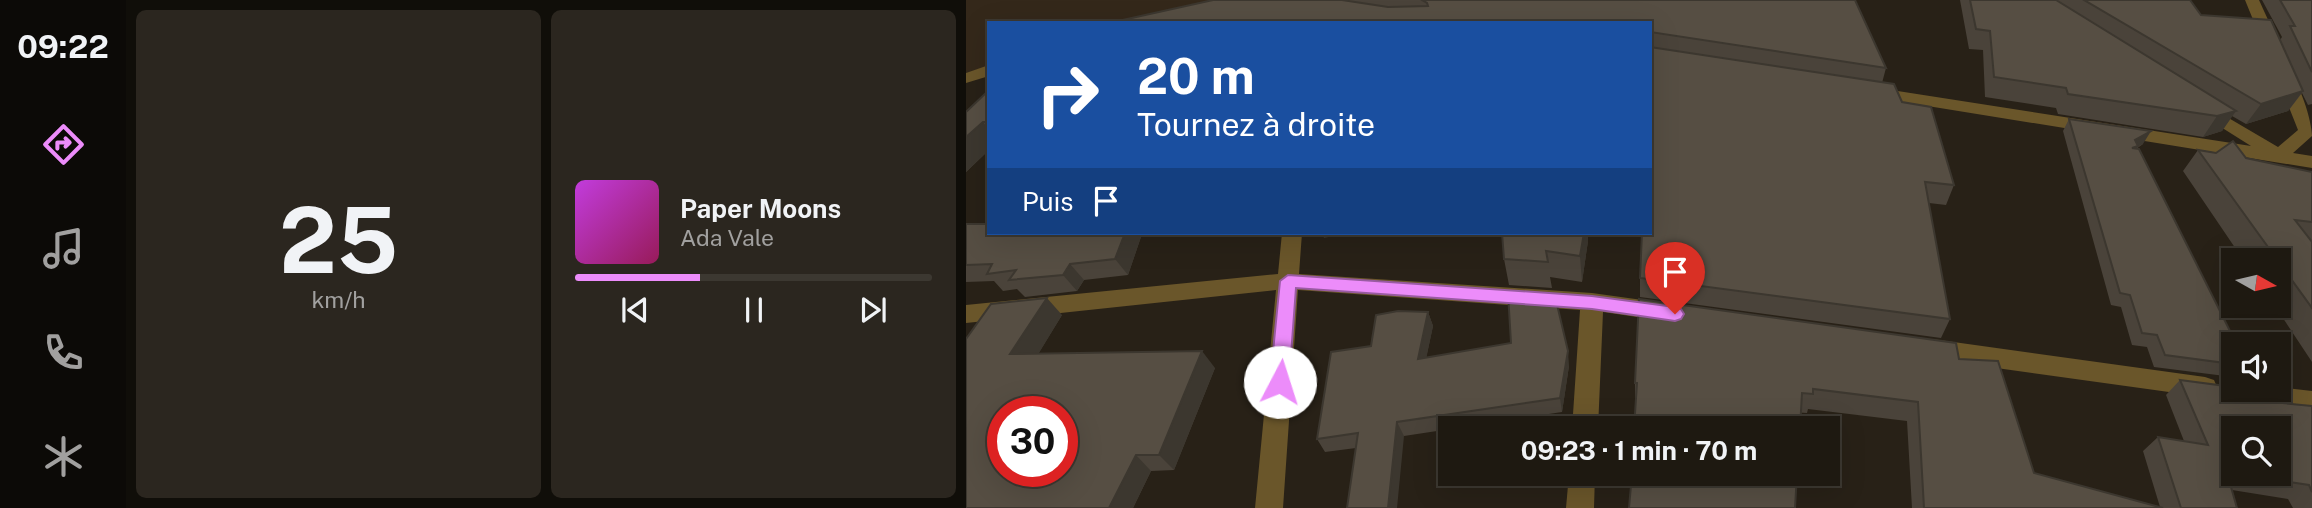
<!DOCTYPE html>
<html lang="fr">
<head>
<meta charset="utf-8">
<style>
  :root { --surface:#1e1911; --page:#2b261f; --text:#f1f3f6; --muted:#a1a09f; --line:#3c3831; --accent:#ec8cfa }
  body { margin:0; font-family:"Public Sans",sans-serif; background:var(--page); color:var(--text); height:100vh; display:flex; flex-direction:column; font-size:26px; white-space:nowrap }
  * { box-sizing:border-box; margin:0 }
  p { font-size:23px; color:var(--muted) }
  .icon { flex:none; width:38px; height:38px; fill:none; stroke:currentColor; stroke-width:2; stroke-linecap:round; stroke-linejoin:round }
  .map { position:relative; flex:1; overflow:hidden }
  .panel { display:flex; flex-direction:column; gap:10px; padding:10px; background:#100e09; width:840px }
  .panel>* { flex:none }
  .banner { position:absolute; left:21px; top:21px; width:665px; height:214px; border-radius:0px; box-shadow:0 7px 28px #0002,0 0 0 2px var(--line); background:#1a4fa0; color:#fff; overflow:hidden }
  .needle { width:46px; rotate:98deg }
  .tools { position:absolute; left:1255px; top:248px; display:grid; gap:14px }
  .tools a { display:grid; place-items:center; width:70px; height:70px; border-radius:0px; background:var(--surface); box-shadow:0 7px 28px #0002,0 0 0 2px var(--line); font-size:35px }
  .speed { position:absolute; left:21px; top:396px; display:flex; gap:14px; font-size:35px; font-weight:700; text-align:center }
  .speed>* { display:grid; place-content:center; width:91px; height:91px; border-radius:50%; background:var(--surface); box-shadow:0 7px 28px #0002,0 0 0 2px var(--line); line-height:1 }
  .speed .limit { border:10px solid #d22; background:#fff; color:#111 }
  .pin { position:absolute; display:grid; place-items:center; width:60px; height:60px; color:#fff; margin:-72px -30px; border-radius:50% 50% 50% 0; rotate:-45deg; box-shadow:0 0 7px #0007 }
  .pin .icon { rotate:45deg }
  .me { position:absolute; width:77px; margin:-38px; rotate:5deg; stroke-linejoin:round; filter:drop-shadow(0 0 5px #0008) }
  .turn { display:flex; align-items:center; gap:24px; height:147px; padding:0 35px; font-size:32px }
  .turn .icon { width:91px; height:91px; stroke-width:2.5 }
  .turn b { display:block; font-size:49px; line-height:60px }
  .then { display:flex; align-items:center; height:66px; padding:0 35px; background:#0003; gap:14px; font-size:26px }
  .panel .card { flex:1; display:flex; flex-direction:column; justify-content:center; gap:10px; min-width:0; padding:0 24px; border-radius:10px; background:var(--page) }
  .panel .dial { align-items:center; gap:0 }
  .dial b { font-size:91px; line-height:1 }
  .song { display:flex; align-items:center; gap:21px }
  .cover { width:84px; height:84px; border-radius:10px; background:linear-gradient(135deg,hsl(290 70% 55%),hsl(330 70% 35%)) }
  .played { height:7px; border-radius:4px; background:linear-gradient(90deg,var(--accent) 35%,var(--line) 35%) }
  .keys { display:flex; justify-content:space-around; direction:ltr }
  .panel .tiles { flex:1; display:grid; gap:10px; grid-template-columns:repeat(2,1fr) }
  .trip { position:absolute; left:472px; top:416px; width:402px; height:70px; border-radius:0px; background:var(--surface); box-shadow:0 7px 28px #0002,0 0 0 2px var(--line); font-weight:700; line-height:70px; text-align:center }
  main { display:flex; flex:1; min-height:0 }
  .dock { display:flex; flex-direction:column; width:126px; justify-content:space-around; align-items:center; background:#0c0a07; color:var(--muted) }
  .dock .icon { width:49px; height:49px }
  .dock .selected { color:var(--accent) }
  .dock b { font-size:32px; color:var(--text) }
  .map>svg:first-child { display:block }
  .built { fill:#34281a }
  .lines { fill:none; stroke-linecap:round; stroke-linejoin:round }
  .street { fill:#6a562a; fill-rule:evenodd }
  .wall { fill:#4a433a }
  .shaded-wall { fill:#3c372f }
  .building { fill:#564e43; stroke:#3c372f; stroke-width:2; fill-rule:evenodd }
  .route { fill:#ec8cfa; stroke:#995ba2; stroke-width:2 }
</style>
</head>
<body>
<main>
<nav class="dock">
<b>09:22</b>
<svg class="icon selected" aria-label="directions" viewBox="0 0 24 24"><path d="M12 3l9 9-9 9-9-9zM9 14v-3h6M13 9l2 2-2 2"/></svg>
<svg class="icon" aria-label="music" viewBox="0 0 24 24"><path d="M9 18V5l10-2v13"/><circle cx="6" cy="18" r="3"/><circle cx="16" cy="16" r="3"/></svg>
<svg class="icon" aria-label="phone" viewBox="0 0 24 24"><path d="M5 4h4l2 5-3 2q2 4 5 5l2-3 5 2v4C11 20 4 13 5 4z"/></svg>
<svg class="icon" aria-label="climate" viewBox="0 0 24 24"><path d="M12 3v18M4 7l16 10M4 17L20 7"/></svg>
</nav>
<section class="panel">
<div class="tiles">
<div class="card dial"><b>25</b><p>km/h</p></div>
<div class="card">
<div class="song"><i class="cover"></i><div><b>Paper Moons</b><p>Ada Vale</p></div></div>
<div class="played"></div>
<div class="keys"><svg class="icon" aria-label="previous" viewBox="0 0 24 24"><path d="M18 5L8 12l10 7zM5 5v14"/></svg><svg class="icon" aria-label="pause" viewBox="0 0 24 24"><path d="M8 5v14M16 5v14"/></svg><svg class="icon" aria-label="next" viewBox="0 0 24 24"><path d="M6 5l10 7-10 7zM19 5v14"/></svg></div>
</div>
</div>
</section>
<div class="map">
<svg width="1346" height="508" viewBox="0 0 1346 508">
  <rect width="100%" height="100%" fill="#282117"/>
  <!-- built -->
  <polygon class="built" points="0,0 264,0 180,23 23,23 23,66 0,73"/>
  <g class="lines">
    <!-- street -->
    <g class="street">
      <polygon points="1279,0 1293,0 1313,44 1310,47 1300,47 1297,44"/>
      <polygon points="23,65 23,76 0,83 0,73"/>
      <path d="M1319,72C1333,76 1346,122 1346,136L1327,153L1346,156V168L906,97L898,92L906,87L1285,146L1231,112L1228,108L1231,104L1237,103L1312,147L1332,130L1311,77Z"/>
      <polygon points="316,233 336,233 333,274 626,293 698,303 706,306 709,312 706,318 698,321 637,312 632,429 606,429 614,310 332,290 317,508 289,508 310,290 0,323 0,305 312,274"/>
      <polygon points="966,339 1239,377 1248,380 1251,387 1248,394 1239,397 966,359 958,356 954,349 958,342"/>
      <polygon points="1267,384 1267,390 1312,390 1312,387 1346,391 1346,413 1266,399 1263,392"/>
      <polygon points="603,474 629,474 628,508 600,508"/>
    </g>
  </g>
  <!-- wall -->
  <g class="wall">
    <polygon points="247,0 889,0 920,68 916,83 936,102 988,185 980,205 963,203 984,319 975,338 674,297 674,278 684,233 684,23"/>
    <polygon points="994,0 1224,0 1235,15 1314,40 1316,37 1296,0 1346,0 1346,104 1342,105 1336,93 1322,111 1280,124 1266,116 1256,131 1237,137 1092,114 1090,108 1019,97 1017,50 1003,49"/>
    <polygon points="23,90 23,150 0,172 0,112"/>
    <polygon points="1103,119 1177,144 1170,149 1267,345 1267,377 1188,367 1181,347 1166,345 1155,307 1145,305 1097,131"/>
    <polygon points="1232,150 1346,172 1346,362 1309,306 1312,306 1312,261 1278,261 1217,171"/>
    <polygon points="0,224 176,234 162,275 118,280 111,291 59,297 51,289 37,291 28,281 0,282"/>
    <polygon points="622,241 616,282 584,277 586,288 543,285 538,259"/>
    <polygon points="462,312 467,326 460,358 603,366 596,412 438,436 390,448 359,452 351,439"/>
    <polygon points="96,315 72,354 249,368 208,470 185,471 167,508 0,508 0,339"/>
    <polygon points="993,359 1068,473 1194,507 1177,451 1192,437 1218,441 1200,395 1214,380 1306,402 1346,406 1346,508 1327,508 1322,499 1266,490 1271,508 946,508 941,421 842,409 841,413 669,403 669,383"/>
  </g>
  <!-- shaded-wall -->
  <g class="shaded-wall">
    <polygon points="1337,91 1322,111 1280,124 1295,104"/>
    <polygon points="1270,111 1256,131 1237,137 1251,116"/>
    <polygon points="17,122 23,130 23,150 0,172 0,137"/>
    <polygon points="1185,131 1177,144 1171,147 1164,159 1169,140"/>
    <polygon points="159,233 175,233 176,234 162,275 149,259"/>
    <polygon points="356,233 381,233 358,238"/>
    <polygon points="618,233 622,233 622,241 616,282 614,256"/>
    <polygon points="104,264 118,280 111,291 97,275"/>
    <polygon points="81,298 96,315 62,371 44,354"/>
    <polygon points="462,312 467,326 457,374 452,359"/>
    <polygon points="236,351 249,368 208,470 193,455"/>
    <polygon points="602,351 603,366 596,412 594,398"/>
    <polygon points="431,422 438,436 431,508 422,508"/>
    <polygon points="170,455 185,471 167,508 143,508"/>
  </g>
  <!-- building -->
  <g class="building">
    <polygon points="247,0 376,0 422,7 462,6 461,3 456,0 889,0 920,68 684,32 684,23 143,23"/>
    <polygon points="1004,0 1090,0 1270,111 1251,116 1102,94 1100,88 1028,77 1024,31 1010,29"/>
    <polygon points="1118,0 1224,0 1235,15 1305,20 1337,91 1295,104"/>
    <polygon points="1314,0 1346,0 1346,72 1324,26 1329,26"/>
    <polygon points="684,47 928,84 936,102 965,107 988,185 959,182 984,319 674,278 676,233 684,233"/>
    <polygon points="23,90 23,122 17,122 0,137 0,112"/>
    <polygon points="1103,119 1185,131 1169,140 1172,146 1166,148 1173,149 1271,345 1267,345 1267,364 1199,355 1191,335 1176,333 1164,295 1154,293"/>
    <polygon points="1267,141 1280,158 1346,172 1346,222 1329,220 1346,242 1346,308 1232,150 1250,153"/>
    <polygon points="0,224 23,224 23,233 159,233 149,259 104,264 97,275 43,280 50,270 21,274 26,264 0,265"/>
    <polygon points="536,233 618,233 614,256 580,251 582,262 538,259"/>
    <polygon points="542,293 589,296 602,351 594,398 431,422 422,508 381,508 392,433 351,439 365,352 405,346 410,315 432,311 462,312 452,359 545,343"/>
    <path d="M81,298L44,354L236,351L193,455H170L143,508H0V339L25,304ZM37,411H96V471H37Z"/>
    <polygon points="673,299 990,343 993,359 1032,361 1068,473 1197,508 958,508 952,402 847,389 847,394 836,393 834,429 668,429 671,383 669,383"/>
    <polygon points="1214,380 1267,387 1267,390 1291,390 1300,392 1306,402 1346,406 1346,492 1343,485 1270,474 1312,474 1312,429 1267,429 1267,474 1261,473 1271,508 1215,508 1192,437 1242,445"/>
    <polygon points="666,474 831,474 829,508 663,508"/>
  </g>
  <!-- route -->
  <polygon class="route" points="322,275 626,296 709,307 715,309 718,314 715,319 709,321 626,309 330,288 323,382 320,388 314,390 307,388 304,382 314,281"/>
</svg>
<div class="tools">
<a><svg class="needle" viewBox="-14 -14 28 28"><path d="M0-13l5 13h-10z" fill="#e53935"/><path d="M0 13l5-13h-10z" fill="#a1a09f"/></svg></a>
<a><svg class="icon" aria-label="sound" viewBox="0 0 24 24"><path d="M4 9h4l5-4v14l-5-4H4zM17 9q2 3 0 6"/></svg></a>
<a><svg class="icon" aria-label="search" viewBox="0 0 24 24"><circle cx="10" cy="10" r="6"/><path d="M15 15l6 6"/></svg></a>
</div>
<div class="speed"><div class="limit">30</div></div>
<div class="pin" style="left:709px;top:314px;background:#d93025"><svg class="icon" aria-label="arrive" viewBox="0 0 24 24"><path d="M6 21V4h12l-3 4 3 4H6"/></svg></div>
<svg class="me" style="left:314px;top:382px" viewBox="-20 -20 40 40"><circle r="19" fill="#fff"/><path d="M0-13L10 11 0 6-10 11z" fill="#ec8cfa"/></svg>
<div class="trip">09:23 · 1 min · 70 m</div>
<div class="banner">
<div class="turn"><svg class="icon" aria-label="right" viewBox="0 0 24 24"><path d="M7 20v-9h11M14 6l5 5-5 5"/></svg><div><b>20 m</b>Tournez à droite</div></div>
<div class="then">Puis<svg class="icon" aria-label="arrive" viewBox="0 0 24 24"><path d="M6 21V4h12l-3 4 3 4H6"/></svg></div>
</div>
</div>
</main>
</body>
</html>
